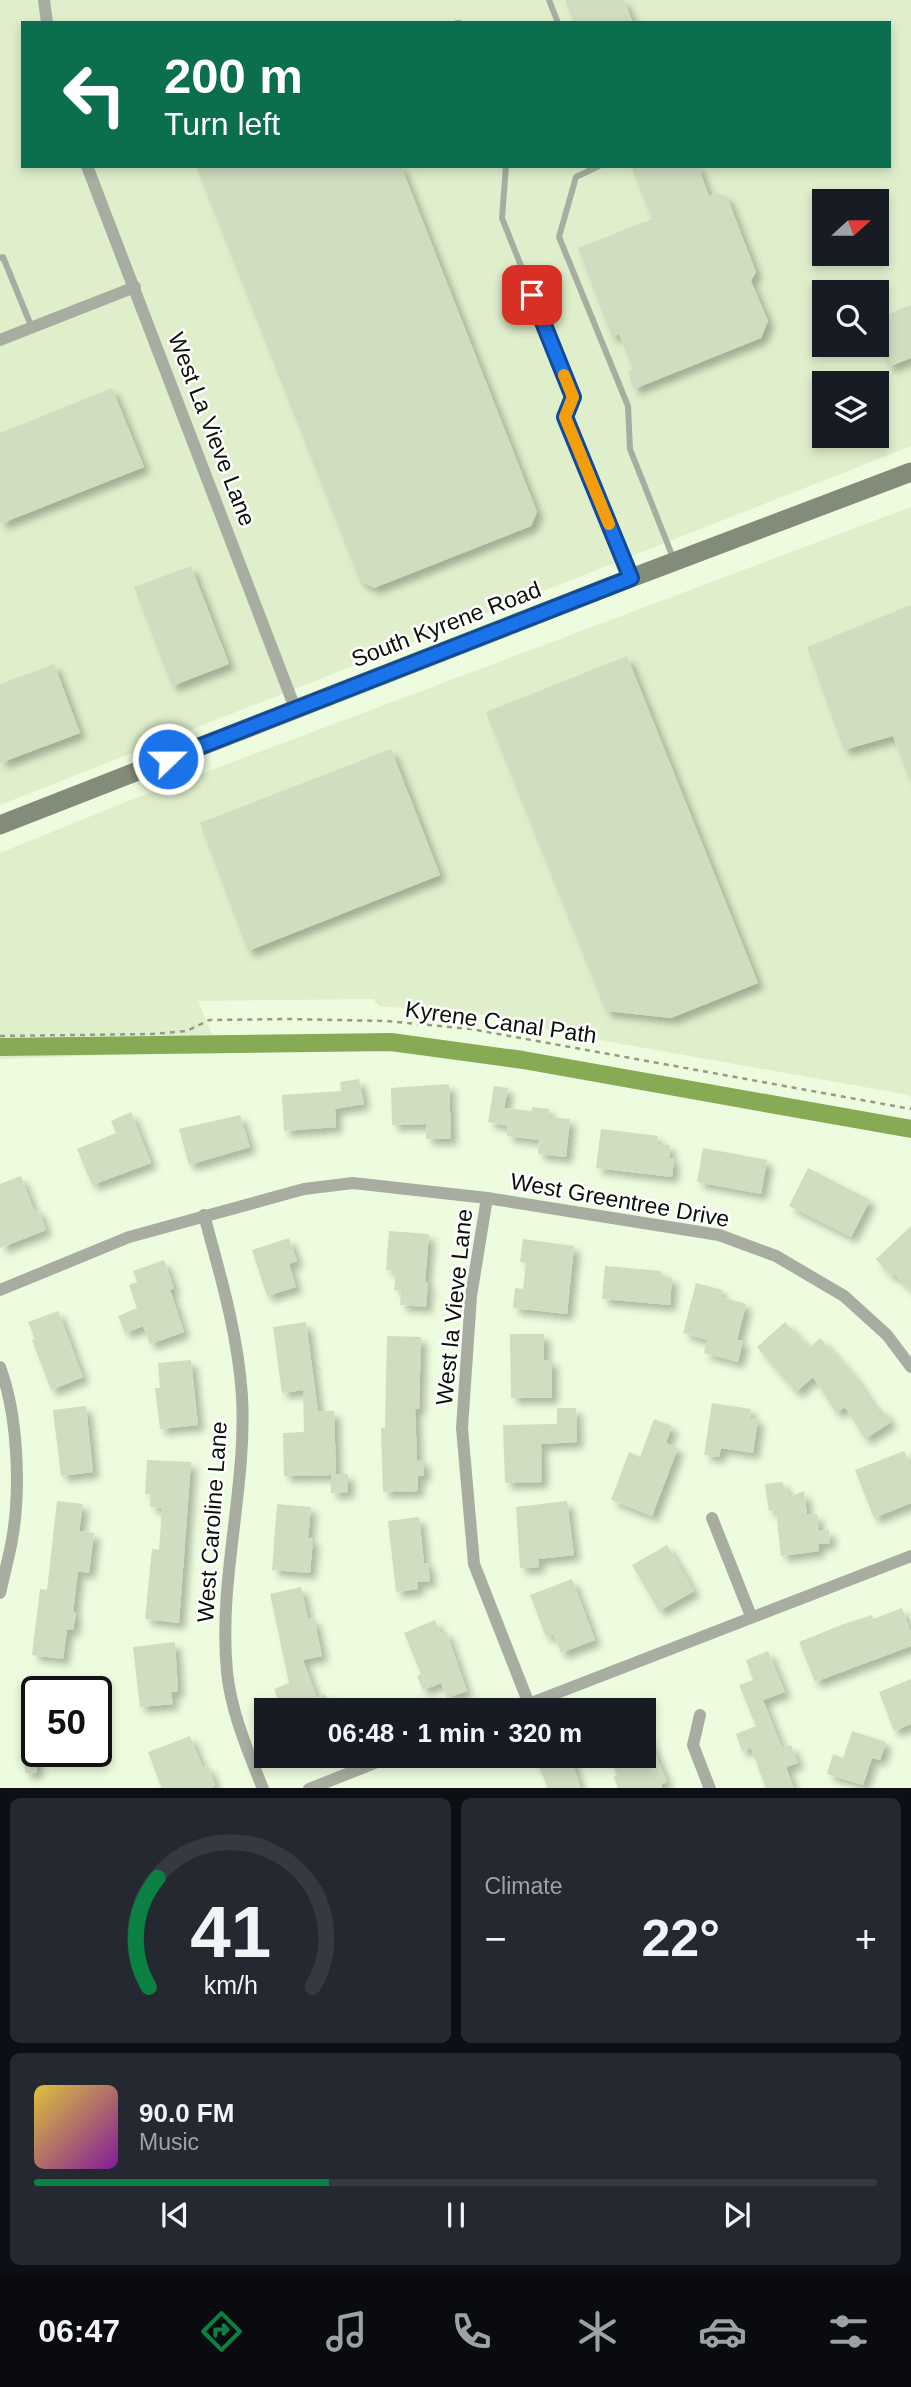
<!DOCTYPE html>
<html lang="en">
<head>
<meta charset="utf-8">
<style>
  :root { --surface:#171b24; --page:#242831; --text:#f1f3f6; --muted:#9ea1a6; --line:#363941; --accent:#0b8043 }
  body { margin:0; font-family:Arial,sans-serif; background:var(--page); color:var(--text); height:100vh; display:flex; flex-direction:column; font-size:26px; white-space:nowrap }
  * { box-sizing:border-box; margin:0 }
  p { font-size:23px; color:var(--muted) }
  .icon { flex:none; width:38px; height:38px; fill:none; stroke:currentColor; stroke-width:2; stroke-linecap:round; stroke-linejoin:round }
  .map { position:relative; height:1788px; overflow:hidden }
  .drawer { display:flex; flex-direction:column; gap:10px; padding:10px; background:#0d0f14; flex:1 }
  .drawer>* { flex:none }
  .guide { position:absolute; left:21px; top:21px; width:870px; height:147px; border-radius:0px; box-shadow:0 4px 10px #0003; background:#0b6e4f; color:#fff; overflow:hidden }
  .needle { width:46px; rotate:69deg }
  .controls { position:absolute; left:812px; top:189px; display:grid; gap:14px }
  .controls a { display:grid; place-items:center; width:77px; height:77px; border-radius:0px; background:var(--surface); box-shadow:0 4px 10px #0003; font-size:35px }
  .speed { position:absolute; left:21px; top:1676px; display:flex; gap:14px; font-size:35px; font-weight:700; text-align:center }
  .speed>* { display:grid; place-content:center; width:91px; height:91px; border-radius:50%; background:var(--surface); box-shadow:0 4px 10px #0003; line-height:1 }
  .speed .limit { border:4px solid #111; border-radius:10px; background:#fff; color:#111 }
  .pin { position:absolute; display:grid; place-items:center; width:60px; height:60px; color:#fff; margin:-30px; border-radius:14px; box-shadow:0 4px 10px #0006 }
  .me { position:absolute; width:77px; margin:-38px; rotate:68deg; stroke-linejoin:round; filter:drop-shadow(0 0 5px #0008) }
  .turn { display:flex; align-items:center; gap:24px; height:147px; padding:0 28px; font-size:32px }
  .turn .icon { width:91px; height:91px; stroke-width:2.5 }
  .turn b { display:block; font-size:49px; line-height:60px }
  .big { font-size:52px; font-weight:700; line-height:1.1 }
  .drawer .widget { flex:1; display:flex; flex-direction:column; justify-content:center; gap:10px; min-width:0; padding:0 24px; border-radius:10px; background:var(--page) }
  .drawer .dial { align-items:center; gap:0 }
  .dial svg { height:182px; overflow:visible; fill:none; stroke:var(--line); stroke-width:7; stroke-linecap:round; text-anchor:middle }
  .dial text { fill:var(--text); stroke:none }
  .song { display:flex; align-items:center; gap:21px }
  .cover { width:84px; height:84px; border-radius:10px; background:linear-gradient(135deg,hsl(50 70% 55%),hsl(290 70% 35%)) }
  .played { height:7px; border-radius:4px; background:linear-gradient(90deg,var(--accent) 35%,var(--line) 35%) }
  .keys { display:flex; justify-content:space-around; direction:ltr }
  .heat { display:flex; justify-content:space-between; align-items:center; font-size:38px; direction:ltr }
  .drawer .tiles { flex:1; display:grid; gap:10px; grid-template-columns:1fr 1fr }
  .widget:last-child { grid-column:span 2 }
  .trip { position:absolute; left:254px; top:1698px; width:402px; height:70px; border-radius:0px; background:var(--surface); box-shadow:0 4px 10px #0003; font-weight:700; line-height:70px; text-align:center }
  .menu { display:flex; height:112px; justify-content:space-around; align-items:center; background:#090b0e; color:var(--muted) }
  .menu .icon { width:49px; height:49px }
  .menu .selected { color:var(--accent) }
  .menu b { font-size:32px; color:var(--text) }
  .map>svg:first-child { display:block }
  .built { fill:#dfefcc; fill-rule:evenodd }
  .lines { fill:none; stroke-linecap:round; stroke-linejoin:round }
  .canal { stroke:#87aa55; stroke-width:18 }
  .building { fill:#d0ddc1; filter:url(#shadow) }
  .path { stroke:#919b86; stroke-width:2.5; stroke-dasharray:5 5; stroke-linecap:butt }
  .lane { stroke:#a8ada2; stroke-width:6 }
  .street { stroke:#a8ada2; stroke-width:12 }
  .secondary { stroke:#838b79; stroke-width:19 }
  .route-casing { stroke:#114b97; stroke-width:18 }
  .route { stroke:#1a73e8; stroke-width:12 }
  .slow { stroke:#f59e0b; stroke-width:12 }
  .labels { text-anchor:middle; stroke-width:5; stroke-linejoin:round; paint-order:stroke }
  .street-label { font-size:23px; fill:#0c1007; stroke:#fff }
</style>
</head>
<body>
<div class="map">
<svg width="911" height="1789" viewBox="0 0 911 1789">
  <defs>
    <filter id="shadow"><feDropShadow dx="6" dy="6" stdDeviation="3.5" flood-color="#0004"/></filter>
  </defs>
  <rect width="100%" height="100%" fill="#edfbde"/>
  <!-- built -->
  <g class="built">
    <path d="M0,0H911V446L0,805ZM23,23H889V166H23ZM824,201H877V254H824ZM824,292H877V345H824ZM824,383H877V436H824Z"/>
    <polygon points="911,507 911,1098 909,1095 566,1034 479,1014 379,1006 373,999 198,1001 219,1051 0,1059 0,853 126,802"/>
  </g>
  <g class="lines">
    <!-- canal -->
    <polyline class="canal" points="0,1047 391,1042 523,1060 911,1129"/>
  </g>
  <!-- building -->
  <g class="building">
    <polygon points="565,0 624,0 633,23 574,23"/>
    <polygon points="196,166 401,166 537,512 531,526 374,588 360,581"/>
    <polygon points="631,166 698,166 709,196 717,193 727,197 756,272 751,281 768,321 761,338 634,389 628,372 633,370 619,334 612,337 578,248 652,219"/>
    <polygon points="911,305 911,358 888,367 877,337 877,319"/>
    <polygon points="112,388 144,467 0,524 0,433"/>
    <polygon points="191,566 229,664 172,686 134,587"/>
    <polygon points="911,605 911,780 910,781 893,736 844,750 807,647"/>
    <polygon points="627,656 758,983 671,1018 606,1011 486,712"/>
    <polygon points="54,664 80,733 0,763 0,684"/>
    <polygon points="391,749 440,875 248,951 200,823"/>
    <polygon points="359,1079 364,1104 335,1109 336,1127 284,1131 282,1095 341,1091 340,1082"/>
    <polygon points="449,1084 451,1139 426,1139 426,1124 392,1125 391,1088"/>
    <polygon points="494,1086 508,1088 504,1108 532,1111 532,1107 549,1109 548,1117 570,1119 566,1157 538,1154 539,1140 507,1136 508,1126 488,1122"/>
    <polygon points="131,1112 151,1163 92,1185 77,1149 116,1133 111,1121"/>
    <polygon points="240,1115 250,1147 189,1165 179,1129"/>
    <polygon points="601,1129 658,1136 657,1144 670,1145 669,1158 674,1159 672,1177 596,1168"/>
    <polygon points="703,1148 767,1160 761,1194 697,1182"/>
    <polygon points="808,1168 870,1200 851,1237 789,1206"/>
    <polygon points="21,1176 34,1211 38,1209 46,1230 0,1248 0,1184"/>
    <polygon points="911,1226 911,1291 894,1274 891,1276 876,1259"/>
    <polygon points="389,1231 429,1234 425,1282 428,1282 426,1307 400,1305 401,1291 394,1290 396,1271 386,1270"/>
    <polygon points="289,1238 297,1261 289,1264 296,1287 267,1296 252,1250"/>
    <polygon points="523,1239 574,1246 567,1314 513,1308 515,1288 523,1289 526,1263 520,1262"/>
    <polygon points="164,1260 174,1288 170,1290 184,1332 150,1344 143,1326 125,1333 118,1316 137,1308 129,1285 137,1282 133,1271"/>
    <polygon points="605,1266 661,1271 661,1276 672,1278 670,1305 602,1299"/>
    <polygon points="696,1283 722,1290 720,1297 746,1304 737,1340 743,1341 738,1362 704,1353 707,1340 683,1333"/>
    <polygon points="58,1311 83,1377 51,1390 32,1340 35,1339 28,1322"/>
    <polygon points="306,1322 318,1411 334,1411 336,1474 348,1474 348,1492 331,1493 331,1475 284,1476 283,1433 304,1432 303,1390 282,1393 273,1327"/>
    <polygon points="785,1322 809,1348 820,1338 854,1376 877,1411 881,1408 891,1422 865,1439 845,1407 836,1413 813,1377 796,1392 757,1347"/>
    <polygon points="510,1334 544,1334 544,1360 552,1360 552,1398 511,1398"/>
    <polygon points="387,1336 421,1337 419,1409 415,1409 417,1461 424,1460 424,1476 418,1476 418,1491 383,1492 381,1428 385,1428"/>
    <polygon points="191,1360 198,1425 160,1429 155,1388 160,1388 158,1363"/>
    <polygon points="712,1403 751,1409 750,1418 758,1419 753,1453 721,1448 719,1457 704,1455"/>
    <polygon points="86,1406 93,1472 61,1476 53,1410"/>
    <polygon points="557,1408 576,1408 577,1442 541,1444 542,1482 505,1483 503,1425 557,1424"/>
    <polygon points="654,1419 672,1426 666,1443 678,1448 652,1516 611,1500 629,1452 640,1457"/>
    <polygon points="904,1451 911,1467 911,1503 874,1518 855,1470"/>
    <polygon points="147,1460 191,1462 179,1623 145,1619 152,1549 159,1550 162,1508 150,1507 151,1494 145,1494"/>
    <polygon points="782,1482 790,1497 804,1491 807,1515 817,1514 819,1531 829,1530 830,1543 818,1544 819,1551 781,1556 776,1510 769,1511 765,1484"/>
    <polygon points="57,1501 83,1504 79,1531 94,1533 89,1573 78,1571 73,1612 76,1613 73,1630 67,1630 63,1659 32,1655 40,1589 47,1590"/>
    <polygon points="567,1501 574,1555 538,1559 539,1567 520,1568 516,1507"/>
    <polygon points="277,1504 311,1507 308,1538 313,1539 310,1573 272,1570"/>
    <polygon points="419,1517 424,1563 428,1563 430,1581 417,1582 418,1589 396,1592 388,1521"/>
    <polygon points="667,1545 694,1591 659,1611 632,1565"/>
    <polygon points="572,1579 595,1640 561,1653 553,1634 546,1637 530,1595"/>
    <polygon points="301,1587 308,1619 314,1618 322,1656 303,1660 317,1698 325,1694 332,1710 282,1710 274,1689 289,1683 270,1594"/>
    <polygon points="902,1608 911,1633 911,1646 815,1682 799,1642 844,1624 872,1615 873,1619"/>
    <polygon points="435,1620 440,1633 446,1631 467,1691 447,1698 441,1683 423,1690 417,1676 421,1674 404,1633"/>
    <polygon points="175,1642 178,1691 171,1692 173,1704 140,1707 133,1647"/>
    <polygon points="768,1651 785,1692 763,1700 782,1748 791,1745 798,1763 786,1767 794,1789 766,1789 751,1748 742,1751 736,1734 756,1726 739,1685 753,1680 746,1660"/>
    <polygon points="911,1679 911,1724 894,1731 879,1692"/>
    <polygon points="37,1686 37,1773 25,1773 23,1687"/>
    <polygon points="644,1727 667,1782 661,1785 662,1789 618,1789 614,1777 617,1775 609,1755 644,1755"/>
    <polygon points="852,1731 886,1742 880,1760 872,1758 863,1785 827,1774 833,1754 843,1758"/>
    <polygon points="190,1736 203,1768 208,1766 215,1786 208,1789 162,1789 148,1752"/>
    <polygon points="534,1755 570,1755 581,1789 548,1789"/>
  </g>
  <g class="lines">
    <!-- path -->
    <polyline class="path" points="0,1036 152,1034 187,1031 209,1020 289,1019 386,1021 471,1029 911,1109"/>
    <!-- lane -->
    <g class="lane">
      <polyline points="549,0 558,23"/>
      <polyline points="457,23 459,23"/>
      <polyline points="506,166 502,218 573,397 565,417 630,577"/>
      <polyline points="599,166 576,177 559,237 628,406 630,449 674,560"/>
      <polyline points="0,258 3,257 32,328"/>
    </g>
    <!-- street -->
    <g class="street">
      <polyline points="44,0 47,23"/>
      <polyline points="87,166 295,708"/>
      <polyline points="0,340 135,287"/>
      <polyline points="487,1198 471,1296 462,1428 474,1564 529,1704"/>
      <path d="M204,1215C220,1274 238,1334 242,1396C247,1489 218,1580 227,1672C231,1712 248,1751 263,1789"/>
      <polyline points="0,1290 129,1237 304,1189 353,1183 487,1198 719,1235 776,1256 844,1296 887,1335 911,1367"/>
      <path d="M0,1367C18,1415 21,1489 12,1540C9,1557 4,1575 0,1593"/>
      <polyline points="712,1518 751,1616"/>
      <polyline points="513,1710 911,1556"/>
      <polyline points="700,1715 693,1745 710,1789"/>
      <polyline points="309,1789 395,1755"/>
    </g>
    <!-- secondary -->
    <polyline class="secondary" points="0,825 631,578 911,472"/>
  </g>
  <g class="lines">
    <defs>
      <polyline id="route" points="168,759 631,578 565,417 573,397 532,295"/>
    </defs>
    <!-- route casing -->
    <use href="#route" class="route-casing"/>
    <!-- route -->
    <use href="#route" class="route"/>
    <!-- slow -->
    <polyline class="slow" points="564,375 573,397 565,417 609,524"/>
  </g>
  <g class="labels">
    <!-- street labels -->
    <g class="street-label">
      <text transform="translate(212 429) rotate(69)" y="8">West La Vieve Lane</text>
      <text transform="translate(446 624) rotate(-21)" y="8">South Kyrene Road</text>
      <text transform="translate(501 1022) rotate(8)" y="8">Kyrene Canal Path</text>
      <text transform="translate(620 1200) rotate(10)" y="8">West Greentree Drive</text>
      <text transform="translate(454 1307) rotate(-84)" y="8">West la Vieve Lane</text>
      <text transform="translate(212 1522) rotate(-86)" y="8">West Caroline Lane</text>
    </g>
  </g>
</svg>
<div class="controls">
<a><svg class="needle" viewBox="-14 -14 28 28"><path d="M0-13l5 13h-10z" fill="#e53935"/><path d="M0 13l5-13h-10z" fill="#9ea1a6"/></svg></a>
<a><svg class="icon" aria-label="search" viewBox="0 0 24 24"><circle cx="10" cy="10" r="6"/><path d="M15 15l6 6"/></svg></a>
<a><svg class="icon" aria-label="layers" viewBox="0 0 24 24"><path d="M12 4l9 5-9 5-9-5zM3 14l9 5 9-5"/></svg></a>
</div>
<div class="speed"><div class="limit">50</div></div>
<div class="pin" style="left:532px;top:295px;background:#d93025"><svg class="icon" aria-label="arrive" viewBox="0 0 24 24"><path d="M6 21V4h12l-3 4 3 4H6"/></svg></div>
<svg class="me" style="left:168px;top:759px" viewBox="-20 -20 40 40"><circle r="17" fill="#1a73e8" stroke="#fff" stroke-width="3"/><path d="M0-11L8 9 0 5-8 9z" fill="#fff"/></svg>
<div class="trip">06:48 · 1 min · 320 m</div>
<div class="guide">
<div class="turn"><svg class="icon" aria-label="left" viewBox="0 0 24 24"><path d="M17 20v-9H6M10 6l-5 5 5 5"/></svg><div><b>200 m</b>Turn left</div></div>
</div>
</div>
<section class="drawer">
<div class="tiles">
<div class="widget dial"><svg viewBox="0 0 100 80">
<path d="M14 69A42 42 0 1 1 86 69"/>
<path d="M14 69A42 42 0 0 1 18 21" stroke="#0b8043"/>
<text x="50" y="56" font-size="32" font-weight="700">41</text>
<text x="50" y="72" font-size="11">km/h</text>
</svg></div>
<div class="widget"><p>Climate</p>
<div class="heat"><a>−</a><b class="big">22°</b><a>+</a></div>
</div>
<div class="widget">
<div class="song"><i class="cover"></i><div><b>90.0 FM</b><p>Music</p></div></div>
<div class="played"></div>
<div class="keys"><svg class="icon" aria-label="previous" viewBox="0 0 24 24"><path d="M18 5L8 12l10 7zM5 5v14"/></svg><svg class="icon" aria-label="pause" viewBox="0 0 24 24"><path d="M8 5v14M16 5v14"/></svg><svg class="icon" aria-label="next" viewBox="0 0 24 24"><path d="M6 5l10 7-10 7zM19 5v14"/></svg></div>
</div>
</div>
</section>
<nav class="menu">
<b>06:47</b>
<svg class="icon selected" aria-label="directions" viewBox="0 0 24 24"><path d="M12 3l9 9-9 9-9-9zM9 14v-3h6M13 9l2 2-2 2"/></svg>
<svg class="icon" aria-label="music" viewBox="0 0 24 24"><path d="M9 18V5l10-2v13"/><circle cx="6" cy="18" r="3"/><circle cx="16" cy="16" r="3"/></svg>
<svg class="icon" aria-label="phone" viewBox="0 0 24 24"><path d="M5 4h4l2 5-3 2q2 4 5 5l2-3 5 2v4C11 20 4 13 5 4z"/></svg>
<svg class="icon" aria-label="climate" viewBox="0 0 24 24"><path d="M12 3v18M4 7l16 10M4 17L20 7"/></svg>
<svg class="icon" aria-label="car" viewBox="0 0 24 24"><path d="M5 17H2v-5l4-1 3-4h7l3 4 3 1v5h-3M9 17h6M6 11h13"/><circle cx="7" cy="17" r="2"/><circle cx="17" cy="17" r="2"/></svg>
<svg class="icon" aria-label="filters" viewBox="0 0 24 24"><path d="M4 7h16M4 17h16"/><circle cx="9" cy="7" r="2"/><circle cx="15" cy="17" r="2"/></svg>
</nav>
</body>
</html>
